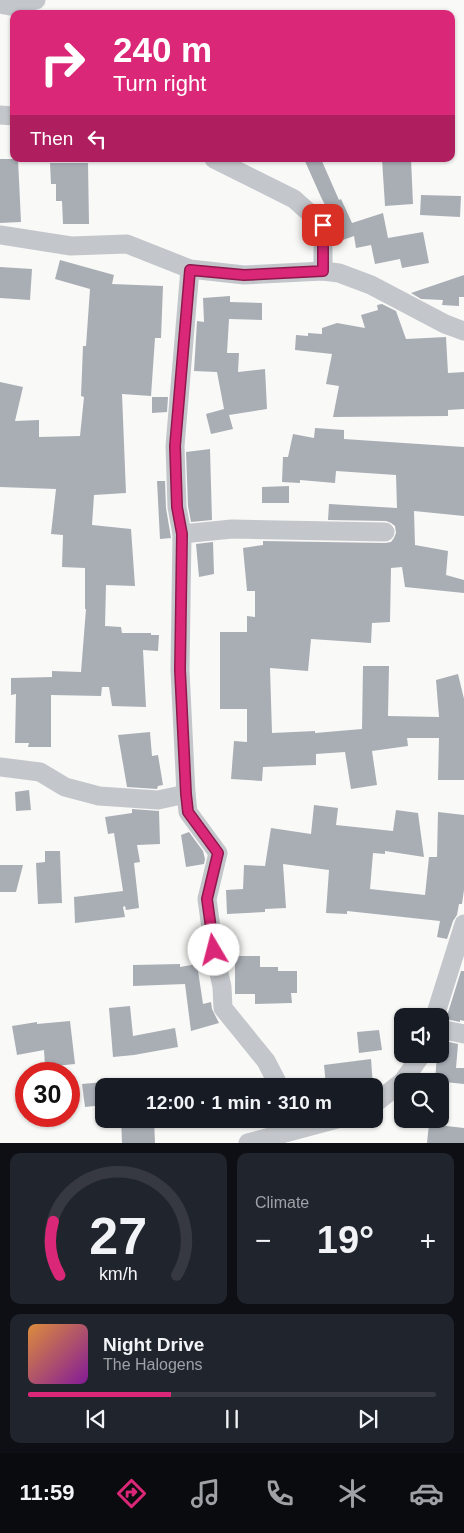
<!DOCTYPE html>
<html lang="en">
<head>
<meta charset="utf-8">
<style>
  :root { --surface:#171b24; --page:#20242c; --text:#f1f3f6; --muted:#9ea1a6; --line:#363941; --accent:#db2777 }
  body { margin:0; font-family:Helvetica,sans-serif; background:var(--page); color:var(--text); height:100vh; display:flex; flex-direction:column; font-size:19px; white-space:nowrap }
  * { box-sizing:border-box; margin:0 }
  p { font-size:16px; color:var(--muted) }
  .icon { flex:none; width:28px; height:28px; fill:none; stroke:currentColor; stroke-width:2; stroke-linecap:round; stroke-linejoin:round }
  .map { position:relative; height:1143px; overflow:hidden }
  .details { display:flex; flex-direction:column; gap:10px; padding:10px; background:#0d0f14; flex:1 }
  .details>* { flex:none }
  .hud { position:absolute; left:10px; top:10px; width:445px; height:152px; border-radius:10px; box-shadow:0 1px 4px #0004; background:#db2777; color:#fff; overflow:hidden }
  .tools { position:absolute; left:394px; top:1008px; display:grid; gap:10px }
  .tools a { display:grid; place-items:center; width:55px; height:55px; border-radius:10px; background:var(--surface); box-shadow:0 1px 4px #0004; font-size:25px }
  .speed { position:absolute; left:15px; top:1062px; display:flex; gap:10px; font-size:25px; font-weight:700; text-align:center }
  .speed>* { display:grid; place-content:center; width:65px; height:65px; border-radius:50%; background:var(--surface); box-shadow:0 1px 4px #0004; line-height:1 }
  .speed .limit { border:8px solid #d22; background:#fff; color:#111 }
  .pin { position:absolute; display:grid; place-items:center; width:42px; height:42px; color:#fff; margin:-21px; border-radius:10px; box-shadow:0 2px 8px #0006 }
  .me { position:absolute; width:55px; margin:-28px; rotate:352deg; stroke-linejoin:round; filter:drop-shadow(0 0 4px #0008) }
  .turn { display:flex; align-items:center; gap:18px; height:105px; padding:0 20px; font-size:22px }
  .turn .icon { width:65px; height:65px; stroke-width:2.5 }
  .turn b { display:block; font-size:35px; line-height:42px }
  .then { display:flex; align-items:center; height:48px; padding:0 20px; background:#0003; gap:10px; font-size:19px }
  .big { font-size:38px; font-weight:700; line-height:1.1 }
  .details .widget { flex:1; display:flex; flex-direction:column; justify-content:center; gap:8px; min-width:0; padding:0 18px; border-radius:10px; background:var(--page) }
  .details .dial { align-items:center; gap:0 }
  .dial svg { height:130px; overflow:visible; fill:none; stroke:var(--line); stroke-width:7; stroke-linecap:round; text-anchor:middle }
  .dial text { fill:var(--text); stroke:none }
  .song { display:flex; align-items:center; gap:15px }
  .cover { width:60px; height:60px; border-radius:8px; background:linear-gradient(135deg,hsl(30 70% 55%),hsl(290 70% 35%)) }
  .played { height:5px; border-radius:2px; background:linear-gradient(90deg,var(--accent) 35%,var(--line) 35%) }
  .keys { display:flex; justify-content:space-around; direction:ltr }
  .heat { display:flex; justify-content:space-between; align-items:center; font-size:28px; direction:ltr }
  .details .tiles { flex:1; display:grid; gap:10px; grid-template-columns:1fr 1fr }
  .widget:last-child { grid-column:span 2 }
  .trip { position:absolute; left:95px; top:1078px; width:288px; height:50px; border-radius:10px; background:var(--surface); box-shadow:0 1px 4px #0004; font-weight:700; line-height:50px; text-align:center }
  .menu { display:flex; height:80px; justify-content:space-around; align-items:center; background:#090b0e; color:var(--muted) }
  .menu .icon { width:35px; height:35px }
  .menu .current { color:var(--accent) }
  .menu b { font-size:22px; color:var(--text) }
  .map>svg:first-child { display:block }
  .building { fill:#a9aeb5 }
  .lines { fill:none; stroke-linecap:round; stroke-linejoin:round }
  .street { stroke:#c3c6ca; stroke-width:19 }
  .route-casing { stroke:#8e194d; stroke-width:12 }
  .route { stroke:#db2777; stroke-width:9 }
</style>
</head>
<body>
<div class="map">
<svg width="464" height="1143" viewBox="0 0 464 1143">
  <rect width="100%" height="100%" fill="#f9f9f7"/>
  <!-- building -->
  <g class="building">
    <polygon points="0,159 18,159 21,222 0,223"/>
    <polygon points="304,159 321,159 339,200 341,199 352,223 383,213 388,238 423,232 429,263 402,268 400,259 375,264 371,245 356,248 354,236 340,241 333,221 321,197"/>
    <polygon points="382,159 411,159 413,204 385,206"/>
    <polygon points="50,163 88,163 89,224 63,224 62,201 56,201 56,184 51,184"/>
    <polygon points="421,195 461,196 460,217 420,215"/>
    <polygon points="60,260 114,275 112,284 163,286 161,338 155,338 151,396 122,394 126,493 94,495 92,525 131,529 135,586 106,585 105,626 121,627 122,633 151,633 151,635 159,635 158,651 143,650 146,707 112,706 109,687 102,687 101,696 51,695 51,747 28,747 29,743 15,743 16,694 11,695 11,678 52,677 52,671 81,672 86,609 85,609 85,568 62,567 63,535 51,534 56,489 0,487 0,382 23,387 15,421 39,420 39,437 80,436 84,397 81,396 83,346 86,346 90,289 55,279"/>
    <polygon points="0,267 32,269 30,300 0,298"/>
    <polygon points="464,275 464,297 459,297 459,306 442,305 443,300 421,299 411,293"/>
    <polygon points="230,296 230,302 262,303 262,320 229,319 227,353 239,353 238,372 265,369 267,409 229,415 233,429 211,434 206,414 224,409 217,372 194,371 197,321 204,322 203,298"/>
    <polygon points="382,304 396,311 406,339 446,337 448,373 464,372 464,409 448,410 448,416 333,417 339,386 326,384 332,354 295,350 296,335 308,336 308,333 322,334 322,328 337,323 365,328 361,315 378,310 377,305"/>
    <polygon points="152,397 168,397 167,412 152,413"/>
    <polygon points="315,428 344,430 344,439 464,447 464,516 414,511 415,545 448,551 446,575 464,580 464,593 405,587 402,567 391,568 390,622 372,623 371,643 311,639 308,671 270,668 272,733 315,731 315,733 362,729 363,666 389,666 388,716 439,717 436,680 458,674 464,699 464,780 438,780 439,738 407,738 408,746 372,751 377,785 351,789 345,752 316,754 316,765 263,767 262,781 231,779 234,741 247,742 247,709 220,709 220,632 247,632 247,616 255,617 255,591 247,591 243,548 263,545 263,541 385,543 391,542 394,538 396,533 395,526 391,523 386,521 328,520 329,504 397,508 396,475 336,471 335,483 300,480 300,483 282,482 283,457 288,457 293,434 314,438"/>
    <polygon points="210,449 212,520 191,522 188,506 186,452"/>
    <polygon points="157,481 165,481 166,508 171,538 160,539"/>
    <polygon points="289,486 289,503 262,503 262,487"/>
    <polygon points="213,542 214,574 199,577 196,544"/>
    <polygon points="150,732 152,756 158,755 163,785 158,786 157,789 127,787 118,735"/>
    <polygon points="29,790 31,810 16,811 15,792"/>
    <polygon points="314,805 338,808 336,825 393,831 396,810 418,813 424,857 385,851 385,854 373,853 370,889 425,895 429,857 437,857 438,812 464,815 464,890 462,904 459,904 457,915 453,921 447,939 437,937 440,921 347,911 347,914 326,913 329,870 283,864 286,908 265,909 265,912 227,914 226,890 243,889 244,865 265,866 271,828 311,834"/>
    <polygon points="132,809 159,811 160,844 137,845 140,862 134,863 139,908 126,910 125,906 123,907 125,917 75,923 74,897 123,891 114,833 108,834 105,817 132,813"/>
    <polygon points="189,832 203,851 205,859 204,864 186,867 181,835"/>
    <polygon points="45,851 60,851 62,903 38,904 36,863 45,862"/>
    <polygon points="0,865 23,865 16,892 0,892"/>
    <polygon points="235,956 260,956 260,967 278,967 278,971 297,971 297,993 291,993 292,1003 255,1004 255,994 235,994"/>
    <polygon points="180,964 180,967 197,964 203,1004 211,1002 212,1009 219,1023 191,1031 185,984 133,986 133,965"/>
    <polygon points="461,971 464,971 464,1021 460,1020 460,1022 446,1019"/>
    <polygon points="130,1006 133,1036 175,1028 178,1047 134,1055 113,1057 109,1008"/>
    <polygon points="70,1021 75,1064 45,1067 44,1050 17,1055 12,1026 37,1022 37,1024"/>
    <polygon points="379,1030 382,1050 359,1053 357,1032"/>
    <polygon points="440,1040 458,1044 456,1068 464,1068 464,1084 435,1081 437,1054 440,1054"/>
    <polygon points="371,1059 373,1086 326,1086 324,1065"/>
    <polygon points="104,1082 104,1105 85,1107 82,1084"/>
    <polygon points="121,1119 154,1119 155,1143 122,1143"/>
    <polygon points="429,1124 464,1128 464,1143 427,1143"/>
  </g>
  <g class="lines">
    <!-- street -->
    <g class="street">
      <polyline points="0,4 10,6 36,0"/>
      <polyline points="0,115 14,116"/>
      <polyline points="214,159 294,199 323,225 323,271"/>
      <polyline points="0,235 71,246 127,244 190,269 244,275 323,271 339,273 371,285 445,324 464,331"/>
      <polyline points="190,269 175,446 177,507 182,534 180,670 186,794 188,812 218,853 207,899 214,950 222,987 223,1008 266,1061 279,1086"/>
      <polyline points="182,534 232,529 385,532"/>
      <polyline points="0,767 40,772 65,787 99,796 158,800 186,794"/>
      <polyline points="435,1016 464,924"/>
      <polyline points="440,1029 464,1034"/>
      <polyline points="403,1081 422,1054"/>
      <polyline points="374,1104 402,1082"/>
      <polyline points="248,1143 337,1119"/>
    </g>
  </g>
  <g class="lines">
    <defs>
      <polyline id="route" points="214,950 207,899 218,853 188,812 186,794 180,670 182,534 177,507 175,446 190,270 244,275 323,271 323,225"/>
    </defs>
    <!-- route casing -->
    <use href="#route" class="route-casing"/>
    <!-- route -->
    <use href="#route" class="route"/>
  </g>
</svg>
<div class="tools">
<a><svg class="icon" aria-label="sound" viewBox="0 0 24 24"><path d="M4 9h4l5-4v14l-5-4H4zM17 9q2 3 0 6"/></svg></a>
<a><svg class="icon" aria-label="search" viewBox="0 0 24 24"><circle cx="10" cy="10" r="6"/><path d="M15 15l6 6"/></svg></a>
</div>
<div class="speed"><div class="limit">30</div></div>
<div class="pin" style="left:323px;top:225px;background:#d93025"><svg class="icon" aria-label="arrive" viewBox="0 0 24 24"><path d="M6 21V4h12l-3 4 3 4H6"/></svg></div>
<svg class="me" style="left:214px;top:950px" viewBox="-20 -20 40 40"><circle r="19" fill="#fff"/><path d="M0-13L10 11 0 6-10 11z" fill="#db2777"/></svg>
<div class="trip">12:00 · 1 min · 310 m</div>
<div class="hud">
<div class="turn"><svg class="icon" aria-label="right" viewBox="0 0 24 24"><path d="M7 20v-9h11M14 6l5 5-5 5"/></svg><div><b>240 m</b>Turn right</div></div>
<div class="then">Then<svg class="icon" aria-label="left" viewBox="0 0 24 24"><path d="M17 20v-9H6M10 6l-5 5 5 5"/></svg></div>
</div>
</div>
<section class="details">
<div class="tiles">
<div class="widget dial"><svg viewBox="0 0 100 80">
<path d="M14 69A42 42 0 1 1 86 69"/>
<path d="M14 69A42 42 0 0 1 10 36" stroke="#db2777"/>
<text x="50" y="56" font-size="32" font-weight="700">27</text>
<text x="50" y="72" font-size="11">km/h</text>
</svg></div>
<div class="widget"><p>Climate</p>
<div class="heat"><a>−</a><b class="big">19°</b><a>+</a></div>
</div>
<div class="widget">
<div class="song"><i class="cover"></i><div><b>Night Drive</b><p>The Halogens</p></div></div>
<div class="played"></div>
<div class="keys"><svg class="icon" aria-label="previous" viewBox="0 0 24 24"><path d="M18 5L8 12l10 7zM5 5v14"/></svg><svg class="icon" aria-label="pause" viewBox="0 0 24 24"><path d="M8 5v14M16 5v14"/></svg><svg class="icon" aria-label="next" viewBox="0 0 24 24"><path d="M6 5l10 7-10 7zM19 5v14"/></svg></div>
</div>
</div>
</section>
<nav class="menu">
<b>11:59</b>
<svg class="icon current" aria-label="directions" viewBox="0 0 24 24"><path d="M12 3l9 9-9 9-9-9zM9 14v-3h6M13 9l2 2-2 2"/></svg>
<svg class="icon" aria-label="music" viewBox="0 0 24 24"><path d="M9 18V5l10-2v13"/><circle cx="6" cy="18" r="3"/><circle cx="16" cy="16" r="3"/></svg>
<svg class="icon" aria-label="phone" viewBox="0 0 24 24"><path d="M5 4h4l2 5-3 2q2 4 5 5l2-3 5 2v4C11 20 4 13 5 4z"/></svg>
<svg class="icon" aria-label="climate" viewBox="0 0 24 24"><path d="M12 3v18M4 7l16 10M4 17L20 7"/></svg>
<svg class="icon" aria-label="car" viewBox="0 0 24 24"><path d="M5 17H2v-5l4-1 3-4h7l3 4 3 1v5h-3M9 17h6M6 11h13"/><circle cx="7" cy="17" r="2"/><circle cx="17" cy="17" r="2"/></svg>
</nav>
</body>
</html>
